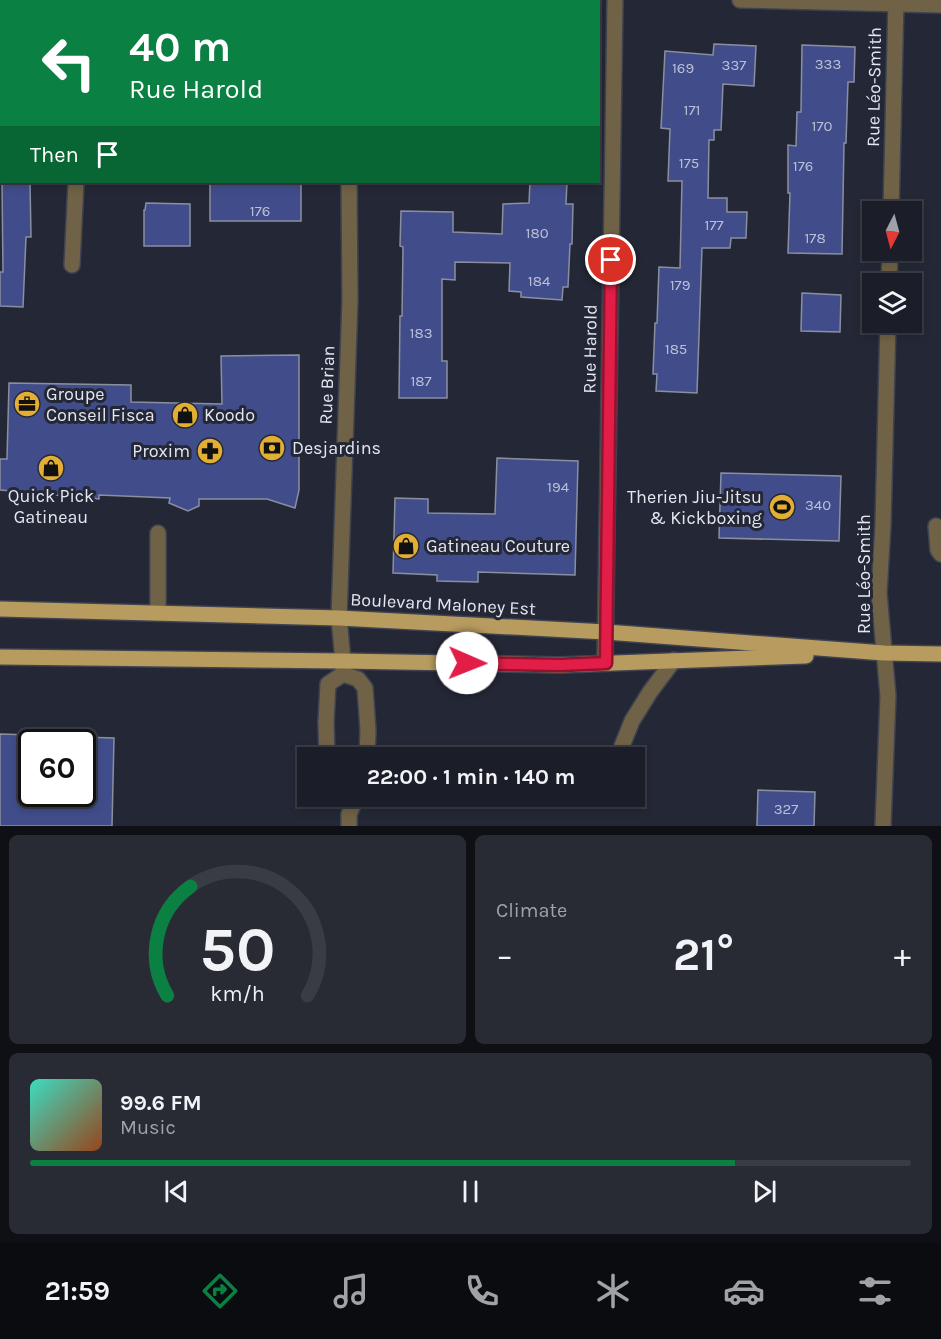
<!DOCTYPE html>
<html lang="en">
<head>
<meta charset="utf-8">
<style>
  :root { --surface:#1b1e28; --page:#282b34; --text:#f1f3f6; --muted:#a0a2a8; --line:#393c45; --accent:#0b8043 }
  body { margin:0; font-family:Karla,sans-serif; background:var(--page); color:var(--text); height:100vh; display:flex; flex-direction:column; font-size:22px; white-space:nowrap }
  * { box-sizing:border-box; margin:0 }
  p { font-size:20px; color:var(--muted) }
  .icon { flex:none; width:33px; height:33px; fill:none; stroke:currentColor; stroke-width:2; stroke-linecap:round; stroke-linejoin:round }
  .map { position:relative; height:826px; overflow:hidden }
  .details { display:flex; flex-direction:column; gap:9px; padding:9px; background:#0f1016; flex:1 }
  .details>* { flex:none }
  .guide { position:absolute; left:0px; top:0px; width:600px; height:183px; box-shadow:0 3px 9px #0003,0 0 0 2px var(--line); background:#0b8043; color:#fff; overflow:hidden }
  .needle { width:39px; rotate:186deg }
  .buttons { position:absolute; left:862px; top:201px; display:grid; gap:12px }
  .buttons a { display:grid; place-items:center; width:60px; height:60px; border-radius:0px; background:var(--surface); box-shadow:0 3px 9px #0003,0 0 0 2px var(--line); font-size:30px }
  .speed { position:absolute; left:18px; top:729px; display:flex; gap:12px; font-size:30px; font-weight:700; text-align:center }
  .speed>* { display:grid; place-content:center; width:78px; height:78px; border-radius:50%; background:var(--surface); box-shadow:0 3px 9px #0003,0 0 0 2px var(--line); line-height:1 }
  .speed .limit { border:3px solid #111; border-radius:9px; background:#fff; color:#111 }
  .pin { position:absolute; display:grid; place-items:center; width:51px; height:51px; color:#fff; margin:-26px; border:3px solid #fff; border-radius:50%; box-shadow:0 2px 6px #0007 }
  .me { position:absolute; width:66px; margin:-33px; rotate:91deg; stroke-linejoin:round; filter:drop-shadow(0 0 4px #0008) }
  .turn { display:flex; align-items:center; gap:21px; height:126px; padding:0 30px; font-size:27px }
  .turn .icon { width:78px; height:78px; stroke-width:2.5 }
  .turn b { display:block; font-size:42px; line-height:51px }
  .then { display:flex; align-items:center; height:57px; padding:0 30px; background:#0003; gap:12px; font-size:22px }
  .big { font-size:45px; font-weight:700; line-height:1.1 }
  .details .widget { flex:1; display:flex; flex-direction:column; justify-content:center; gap:9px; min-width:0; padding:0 21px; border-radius:9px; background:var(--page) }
  .details .dial { align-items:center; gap:0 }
  .dial svg { height:156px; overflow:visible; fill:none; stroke:var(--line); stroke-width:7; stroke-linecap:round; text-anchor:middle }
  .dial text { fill:var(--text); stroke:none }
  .song { display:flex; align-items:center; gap:18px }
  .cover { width:72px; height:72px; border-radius:9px; background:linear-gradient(135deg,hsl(170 70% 55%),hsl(20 70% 35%)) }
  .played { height:6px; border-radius:3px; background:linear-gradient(90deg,var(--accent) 80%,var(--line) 80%) }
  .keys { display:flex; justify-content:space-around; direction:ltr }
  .heat { display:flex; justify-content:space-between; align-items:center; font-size:33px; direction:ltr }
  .details .tiles { flex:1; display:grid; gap:9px; grid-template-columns:1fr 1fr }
  .widget:last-child { grid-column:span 2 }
  .trip { position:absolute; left:297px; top:747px; width:348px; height:60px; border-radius:0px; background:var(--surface); box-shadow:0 3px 9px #0003,0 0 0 2px var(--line); font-weight:700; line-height:60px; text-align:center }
  .tab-bar { display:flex; height:96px; justify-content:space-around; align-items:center; background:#0b0c10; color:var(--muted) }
  .tab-bar .icon { width:42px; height:42px }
  .tab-bar .current { color:var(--accent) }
  .tab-bar b { font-size:27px; color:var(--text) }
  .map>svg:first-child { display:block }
  .building { fill:#414d8a; stroke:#8a8fa0; stroke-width:1.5 }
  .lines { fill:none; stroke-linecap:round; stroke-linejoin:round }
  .minor-casing { stroke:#3f4350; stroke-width:18 }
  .major-casing { stroke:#3f4350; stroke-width:18 }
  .minor { stroke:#706246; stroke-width:15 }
  .major { stroke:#b89b5e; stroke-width:15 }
  .route-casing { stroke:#92132f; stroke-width:15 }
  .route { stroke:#e11d48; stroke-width:10 }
  .labels { text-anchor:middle; stroke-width:6; stroke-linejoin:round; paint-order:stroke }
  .number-label { font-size:15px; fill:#bbc0d6 }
  .street-label { font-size:18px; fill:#e4e7f0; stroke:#242836 }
  .poi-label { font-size:18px; fill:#e4e7f0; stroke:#242836; text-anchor:start }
</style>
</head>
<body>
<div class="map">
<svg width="941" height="826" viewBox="0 0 941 826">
  <rect width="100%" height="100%" fill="#242836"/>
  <!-- building -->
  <g class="building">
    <polygon points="714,44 756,46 754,86 723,84 721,130 714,130 714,140 709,140 708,198 727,198 727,212 747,212 746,238 731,238 730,248 702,248 697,393 656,391 657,374 653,374 655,323 657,323 659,267 680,268 682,181 668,181 670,129 661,128 665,51 713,55"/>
    <polygon points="802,45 855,47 854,82 848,82 846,143 844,143 842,254 788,253 790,193 788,193 788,145 796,146 797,112 801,112"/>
    <polygon points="2,182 30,182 31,237 26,237 23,307 0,306 0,272 3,272"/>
    <rect x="210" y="182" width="91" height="39"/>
    <polygon points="530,182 567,182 566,204 573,204 572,244 570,244 568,287 563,287 562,300 521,297 521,292 509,291 510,263 455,262 455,280 442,279 442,361 447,361 447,398 399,398 400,316 402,316 403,247 400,246 401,211 453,212 453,232 502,234 503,204 529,203"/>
    <polygon points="146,203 190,204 190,246 144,246 144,210 145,210"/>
    <polygon points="802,293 841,295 840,332 801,331"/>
    <polygon points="299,355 299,490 295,508 267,499 199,499 199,506 188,511 169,503 170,498 99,495 99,499 0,490 0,459 7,459 9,383 131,385 131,402 222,404 221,356"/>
    <polygon points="497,458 578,461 575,575 478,572 478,582 437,581 437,575 393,573 395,498 428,499 428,513 495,514"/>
    <polygon points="721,473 841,476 839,541 719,538"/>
    <polygon points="0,734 32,735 32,794 82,794 82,737 114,738 112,826 0,826"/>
    <polygon points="758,790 815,792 814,826 757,826"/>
  </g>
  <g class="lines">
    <defs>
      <g id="minor">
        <polyline points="349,0 349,2"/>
        <polyline points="740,0 941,5"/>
        <polyline points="83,2 83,0"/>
        <polyline points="891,212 896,0"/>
        <polyline points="72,265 76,182"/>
        <polyline points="889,284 890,250"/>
        <polyline points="936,526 938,550 941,554"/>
        <polyline points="158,533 158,613"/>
        <polyline points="605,663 615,0"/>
        <polyline points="343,674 343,661 339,618 350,300 349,182"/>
        <polyline points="622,746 632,721 650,692 674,660"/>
        <polyline points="327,758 326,722 328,684 343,674 358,679 365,688 368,730 367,758"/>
        <polyline points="349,826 349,814 357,796"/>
        <polyline points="883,826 888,696 879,593 883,525 888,322"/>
      </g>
      <g id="major">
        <polyline points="0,609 339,618 606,632 884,653 941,654"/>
        <polyline points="0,657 343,661 560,665 806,656"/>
      </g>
    </defs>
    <!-- minor casing -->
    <use href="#minor" class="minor-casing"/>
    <!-- major casing -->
    <use href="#major" class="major-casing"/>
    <!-- minor -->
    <use href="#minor" class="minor"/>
    <!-- major -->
    <use href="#major" class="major"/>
  </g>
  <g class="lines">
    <defs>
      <polyline id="route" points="467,663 560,665 606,663 611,260"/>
    </defs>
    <!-- route casing -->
    <use href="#route" class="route-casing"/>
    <!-- route -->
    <use href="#route" class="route"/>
  </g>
  <!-- icons -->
  <defs>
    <symbol id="office-disc" viewBox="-11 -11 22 22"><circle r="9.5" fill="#e2af34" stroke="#242836"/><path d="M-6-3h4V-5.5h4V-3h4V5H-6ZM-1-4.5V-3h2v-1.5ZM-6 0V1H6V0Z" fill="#111"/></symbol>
    <symbol id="shop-disc" viewBox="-11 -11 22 22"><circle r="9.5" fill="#e2af34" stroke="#242836"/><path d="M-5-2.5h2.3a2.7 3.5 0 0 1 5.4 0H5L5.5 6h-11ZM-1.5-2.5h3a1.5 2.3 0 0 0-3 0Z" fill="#111"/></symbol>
    <symbol id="bank-disc" viewBox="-11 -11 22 22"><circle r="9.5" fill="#e2af34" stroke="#242836"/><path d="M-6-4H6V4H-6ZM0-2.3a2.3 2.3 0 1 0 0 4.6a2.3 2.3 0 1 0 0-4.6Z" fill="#111"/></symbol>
    <symbol id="pharmacy-disc" viewBox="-11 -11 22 22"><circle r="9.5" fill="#e2af34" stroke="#242836"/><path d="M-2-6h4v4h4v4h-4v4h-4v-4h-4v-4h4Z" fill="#111"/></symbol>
    <symbol id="stadium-disc" viewBox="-11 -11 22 22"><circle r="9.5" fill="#e2af34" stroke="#242836"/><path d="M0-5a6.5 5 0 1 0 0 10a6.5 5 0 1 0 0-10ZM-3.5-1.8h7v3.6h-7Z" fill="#111"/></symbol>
  </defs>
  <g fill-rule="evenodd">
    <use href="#office-disc" x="12" y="389" width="30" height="30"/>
    <use href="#shop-disc" x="170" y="400" width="30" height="30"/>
    <use href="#bank-disc" x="257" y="433" width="30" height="30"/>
    <use href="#pharmacy-disc" x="195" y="436" width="30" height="30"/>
    <use href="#shop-disc" x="36" y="453" width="30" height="30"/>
    <use href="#stadium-disc" x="767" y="492" width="30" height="30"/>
    <use href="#shop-disc" x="391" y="531" width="30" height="30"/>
  </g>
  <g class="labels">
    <!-- number labels -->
    <g class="number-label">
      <text x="828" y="69">333</text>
      <text x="734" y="70">337</text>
      <text x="683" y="73">169</text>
      <text x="692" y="115">171</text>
      <text x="822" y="131">170</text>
      <text x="689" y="168">175</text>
      <text x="803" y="171">176</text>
      <text x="260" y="216">176</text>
      <text x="714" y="230">177</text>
      <text x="537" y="238">180</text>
      <text x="815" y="243">178</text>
      <text x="539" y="286">184</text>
      <text x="680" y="290">179</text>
      <text x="421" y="338">183</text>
      <text x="676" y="354">185</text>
      <text x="421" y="386">187</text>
      <text x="558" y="492">194</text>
      <text x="818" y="510">340</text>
      <text x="786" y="814">327</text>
    </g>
    <!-- street labels -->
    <g class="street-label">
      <text transform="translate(874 87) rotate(-89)" y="6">Rue Léo-Smith</text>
      <text transform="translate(590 349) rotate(-89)" y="6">Rue Harold</text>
      <text transform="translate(327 385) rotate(-88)" y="6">Rue Brian</text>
      <text transform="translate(864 574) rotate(-90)" y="6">Rue Léo-Smith</text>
      <text transform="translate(443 604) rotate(3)" y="6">Boulevard Maloney Est</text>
    </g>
    <!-- poi labels -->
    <g class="poi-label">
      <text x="46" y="400">Groupe<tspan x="46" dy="21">Conseil Fisca</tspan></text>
      <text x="204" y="421">Koodo</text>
      <text x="292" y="454">Desjardins</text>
      <text x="190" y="457" text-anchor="end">Proxim</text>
      <text x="51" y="502" text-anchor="middle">Quick Pick<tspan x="51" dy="21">Gatineau</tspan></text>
      <text x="762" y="503" text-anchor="end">Therien Jiu-Jitsu<tspan x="762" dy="21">&amp; Kickboxing</tspan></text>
      <text x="426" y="552">Gatineau Couture</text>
    </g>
  </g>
</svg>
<div class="buttons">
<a><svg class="needle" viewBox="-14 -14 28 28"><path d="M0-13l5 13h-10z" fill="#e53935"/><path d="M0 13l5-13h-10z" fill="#a0a2a8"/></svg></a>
<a><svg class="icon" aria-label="layers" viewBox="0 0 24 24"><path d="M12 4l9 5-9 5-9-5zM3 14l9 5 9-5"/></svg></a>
</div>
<div class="speed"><div class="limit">60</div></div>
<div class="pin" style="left:611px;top:260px;background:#d93025"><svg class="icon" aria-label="arrive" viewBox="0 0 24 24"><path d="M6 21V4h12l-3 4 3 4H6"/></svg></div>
<svg class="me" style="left:467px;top:663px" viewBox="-20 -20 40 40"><circle r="19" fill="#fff"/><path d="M0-13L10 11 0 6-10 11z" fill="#e11d48"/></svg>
<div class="trip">22:00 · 1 min · 140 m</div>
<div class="guide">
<div class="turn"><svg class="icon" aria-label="left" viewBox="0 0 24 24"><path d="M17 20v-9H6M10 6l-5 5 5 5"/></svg><div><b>40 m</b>Rue Harold</div></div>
<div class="then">Then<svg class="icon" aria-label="arrive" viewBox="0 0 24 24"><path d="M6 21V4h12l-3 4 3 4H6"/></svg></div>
</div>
</div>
<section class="details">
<div class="tiles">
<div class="widget dial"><svg viewBox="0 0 100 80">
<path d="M14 69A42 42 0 1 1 86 69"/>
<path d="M14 69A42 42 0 0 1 26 13" stroke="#0b8043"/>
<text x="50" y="56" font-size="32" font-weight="700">50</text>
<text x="50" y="72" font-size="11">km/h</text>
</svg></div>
<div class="widget"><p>Climate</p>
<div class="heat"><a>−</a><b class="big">21°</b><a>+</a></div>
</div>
<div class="widget">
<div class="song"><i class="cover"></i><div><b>99.6 FM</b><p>Music</p></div></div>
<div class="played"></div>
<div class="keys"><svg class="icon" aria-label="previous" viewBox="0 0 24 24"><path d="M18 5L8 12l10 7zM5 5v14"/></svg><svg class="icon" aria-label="pause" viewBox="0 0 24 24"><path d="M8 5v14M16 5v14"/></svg><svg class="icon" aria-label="next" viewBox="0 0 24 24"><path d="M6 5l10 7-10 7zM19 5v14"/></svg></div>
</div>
</div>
</section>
<nav class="tab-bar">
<b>21:59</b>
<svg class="icon current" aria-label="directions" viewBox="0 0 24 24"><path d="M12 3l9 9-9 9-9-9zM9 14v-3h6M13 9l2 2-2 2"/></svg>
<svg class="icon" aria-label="music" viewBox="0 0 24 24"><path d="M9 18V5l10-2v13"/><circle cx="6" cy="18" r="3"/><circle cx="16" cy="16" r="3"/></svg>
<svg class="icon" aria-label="phone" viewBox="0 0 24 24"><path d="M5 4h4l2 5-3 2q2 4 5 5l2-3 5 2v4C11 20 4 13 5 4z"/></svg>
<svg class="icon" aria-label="climate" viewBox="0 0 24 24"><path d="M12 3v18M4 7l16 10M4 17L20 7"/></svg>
<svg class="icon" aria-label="car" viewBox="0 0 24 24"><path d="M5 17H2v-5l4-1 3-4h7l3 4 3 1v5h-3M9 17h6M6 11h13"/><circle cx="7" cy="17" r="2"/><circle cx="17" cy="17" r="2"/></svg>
<svg class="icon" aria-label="filters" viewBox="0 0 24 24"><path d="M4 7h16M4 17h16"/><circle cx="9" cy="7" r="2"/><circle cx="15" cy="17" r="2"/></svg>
</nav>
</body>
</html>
